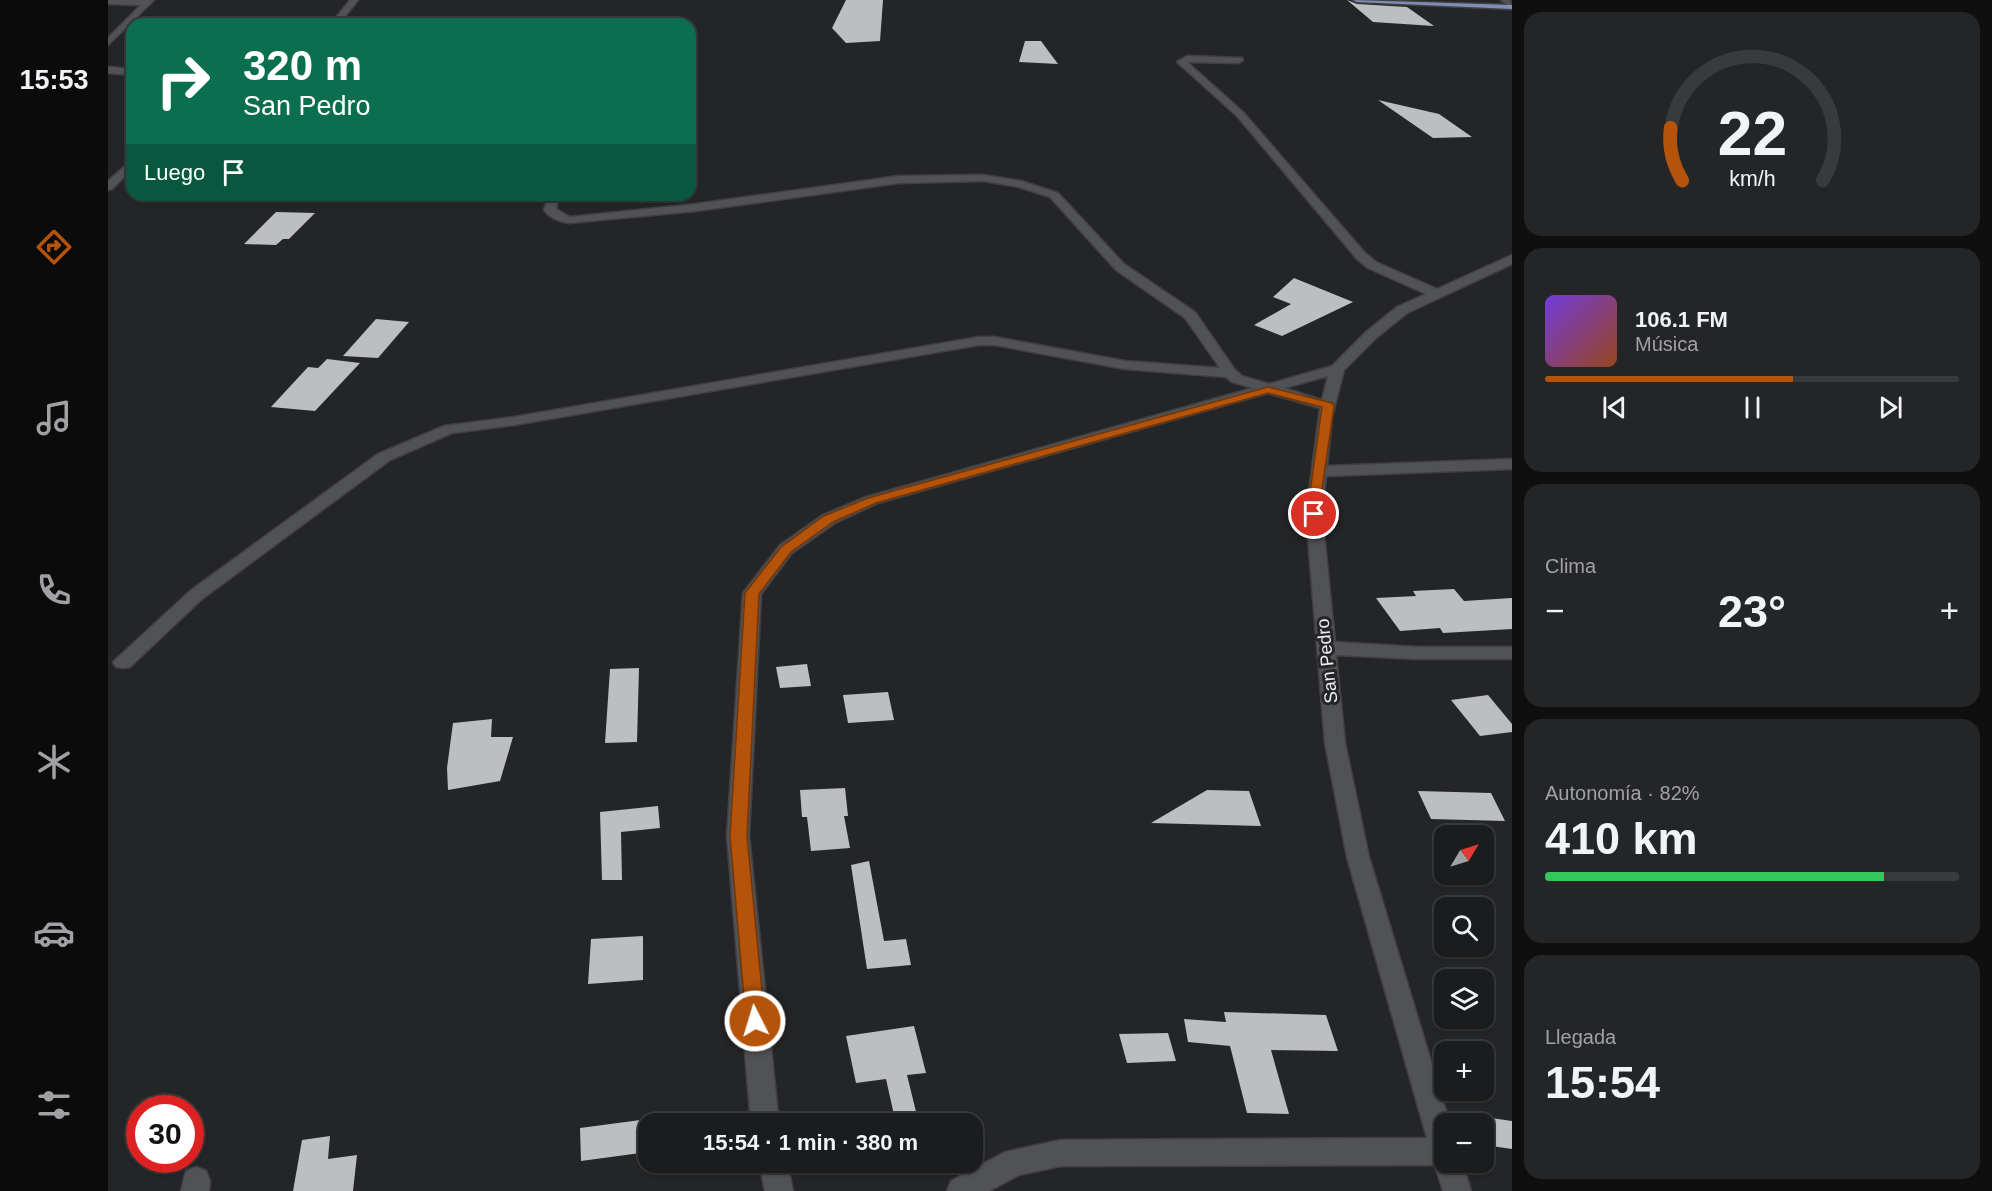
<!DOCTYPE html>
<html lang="es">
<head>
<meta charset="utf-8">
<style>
  :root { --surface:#1b1c1d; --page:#242526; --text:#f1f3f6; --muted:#a0a1a4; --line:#393a3b; --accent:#b45309 }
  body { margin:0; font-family:Helvetica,sans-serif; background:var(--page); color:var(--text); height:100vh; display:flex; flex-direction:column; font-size:22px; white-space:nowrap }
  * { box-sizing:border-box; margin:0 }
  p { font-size:20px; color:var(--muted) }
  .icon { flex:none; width:33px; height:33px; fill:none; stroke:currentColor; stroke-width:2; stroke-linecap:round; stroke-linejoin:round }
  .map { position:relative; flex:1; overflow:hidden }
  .details { display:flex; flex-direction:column; gap:12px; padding:12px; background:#0f0f10; width:480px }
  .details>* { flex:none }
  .top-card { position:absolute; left:18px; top:18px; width:570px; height:183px; border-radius:18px; box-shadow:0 2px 4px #0004,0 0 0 2px var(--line); background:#0b6e4f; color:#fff; overflow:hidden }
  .needle { width:39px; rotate:52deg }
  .fabs { position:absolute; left:1326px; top:825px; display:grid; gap:12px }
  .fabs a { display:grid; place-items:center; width:60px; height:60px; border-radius:12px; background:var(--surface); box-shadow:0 2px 4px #0004,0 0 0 2px var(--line); font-size:30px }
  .speed { position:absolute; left:18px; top:1095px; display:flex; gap:12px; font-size:30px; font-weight:700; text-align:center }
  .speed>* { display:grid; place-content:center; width:78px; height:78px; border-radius:50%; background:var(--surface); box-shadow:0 2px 4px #0004,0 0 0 2px var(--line); line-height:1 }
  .speed .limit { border:9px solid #d22; background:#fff; color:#111 }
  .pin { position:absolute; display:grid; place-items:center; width:51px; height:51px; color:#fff; margin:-26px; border:3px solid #fff; border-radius:50%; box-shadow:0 2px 6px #0007 }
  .me { position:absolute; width:66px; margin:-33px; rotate:355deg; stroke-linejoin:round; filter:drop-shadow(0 0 4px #0008) }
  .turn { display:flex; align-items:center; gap:21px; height:126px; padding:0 18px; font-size:27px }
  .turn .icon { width:78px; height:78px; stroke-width:2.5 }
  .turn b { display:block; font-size:42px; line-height:51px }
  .then { display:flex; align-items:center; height:57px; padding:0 18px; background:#0003; gap:12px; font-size:22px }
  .big { font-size:45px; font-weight:800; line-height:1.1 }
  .details .card { flex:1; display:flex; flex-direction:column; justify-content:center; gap:9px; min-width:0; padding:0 21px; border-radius:18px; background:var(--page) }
  .details .dial { align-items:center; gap:0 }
  .dial svg { height:156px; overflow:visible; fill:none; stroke:var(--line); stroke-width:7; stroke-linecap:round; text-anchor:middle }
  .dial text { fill:var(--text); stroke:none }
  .song { display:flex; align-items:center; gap:18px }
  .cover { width:72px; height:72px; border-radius:9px; background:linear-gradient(135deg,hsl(260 70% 55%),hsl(20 70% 35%)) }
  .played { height:6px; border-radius:3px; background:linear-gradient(90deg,var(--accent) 60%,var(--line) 60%) }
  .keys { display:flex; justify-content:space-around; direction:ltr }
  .heat { display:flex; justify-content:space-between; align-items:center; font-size:33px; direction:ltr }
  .charge { height:9px; border-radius:4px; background:linear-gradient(90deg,#34c759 82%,var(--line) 0) }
  .trip { position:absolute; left:530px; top:1113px; width:345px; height:60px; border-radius:18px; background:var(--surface); box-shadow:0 2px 4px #0004,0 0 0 2px var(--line); font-weight:800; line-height:60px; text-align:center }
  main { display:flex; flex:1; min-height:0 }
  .dock { display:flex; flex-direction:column; width:108px; justify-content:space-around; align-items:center; background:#0b0b0c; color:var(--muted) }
  .dock .icon { width:42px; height:42px }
  .dock .current { color:var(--accent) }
  .dock b { font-size:27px; color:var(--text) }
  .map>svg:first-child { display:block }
  .building { fill:#bdbec1 }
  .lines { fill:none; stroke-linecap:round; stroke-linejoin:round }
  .minor-casing { stroke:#404042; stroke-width:3 }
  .major-casing { stroke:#404042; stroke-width:3 }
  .minor { fill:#515255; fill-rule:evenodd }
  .major { fill:#7f8db5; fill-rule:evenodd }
  .route { fill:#b45309; stroke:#753606; stroke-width:1.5 }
  .labels { text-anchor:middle; stroke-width:6; stroke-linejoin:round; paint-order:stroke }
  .street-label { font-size:18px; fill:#eff0f1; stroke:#242527 }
</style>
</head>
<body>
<main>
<nav class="dock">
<b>15:53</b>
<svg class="icon current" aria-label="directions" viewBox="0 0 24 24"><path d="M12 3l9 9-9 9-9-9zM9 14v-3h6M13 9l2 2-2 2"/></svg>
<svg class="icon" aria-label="music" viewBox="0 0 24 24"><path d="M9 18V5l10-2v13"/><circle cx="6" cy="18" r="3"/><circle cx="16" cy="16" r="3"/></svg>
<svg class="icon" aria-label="phone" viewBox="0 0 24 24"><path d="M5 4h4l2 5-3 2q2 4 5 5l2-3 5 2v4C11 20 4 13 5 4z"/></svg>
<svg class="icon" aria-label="climate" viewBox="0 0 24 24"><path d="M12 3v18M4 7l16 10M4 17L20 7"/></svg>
<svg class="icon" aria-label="car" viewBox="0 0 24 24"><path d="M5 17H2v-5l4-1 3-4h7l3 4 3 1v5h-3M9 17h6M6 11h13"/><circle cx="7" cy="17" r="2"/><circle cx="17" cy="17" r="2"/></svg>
<svg class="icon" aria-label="filters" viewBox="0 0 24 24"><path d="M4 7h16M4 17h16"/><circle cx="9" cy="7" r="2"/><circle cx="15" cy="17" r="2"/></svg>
</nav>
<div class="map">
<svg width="1404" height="1191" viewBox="0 0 1404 1191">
  <rect width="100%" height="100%" fill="#242527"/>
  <!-- building -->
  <g class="building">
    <polygon points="738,0 775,0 772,41 738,43 724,28"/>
    <polygon points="1239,0 1249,4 1299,7 1326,26 1265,22"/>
    <polygon points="917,41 933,41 950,64 911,62"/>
    <polygon points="1270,100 1331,114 1364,137 1325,138"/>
    <polygon points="168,212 207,213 181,239 175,239 168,245 136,244"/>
    <polygon points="1186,278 1245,302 1174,336 1146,325 1183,304 1165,297"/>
    <polygon points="268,319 301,322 270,358 235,356"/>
    <polygon points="219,359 252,363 207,411 163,407 200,367 210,368"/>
    <polygon points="1346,589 1356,601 1404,598 1404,629 1335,633 1332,628 1292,631 1268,598 1308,596 1305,591"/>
    <polygon points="699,664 703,686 672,688 668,667"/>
    <polygon points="531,668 529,742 497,743 502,669"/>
    <polygon points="780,692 786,720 740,723 735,695"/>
    <polygon points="1380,695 1404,724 1404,732 1372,736 1343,700"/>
    <polygon points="384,719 383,737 405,737 392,781 340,790 339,768 345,723"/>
    <polygon points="737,788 740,816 736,816 742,848 703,851 699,817 694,817 692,790"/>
    <polygon points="1099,790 1141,791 1153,826 1043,823"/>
    <polygon points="1310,791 1383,793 1397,821 1323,819"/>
    <polygon points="550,806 552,828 513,832 514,880 494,880 492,812"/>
    <polygon points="761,861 776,941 798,939 803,965 759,969 743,865"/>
    <polygon points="535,936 535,980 480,984 483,939"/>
    <polygon points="1116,1012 1218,1015 1230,1051 1163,1050 1181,1114 1139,1113 1122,1046 1080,1042 1076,1019 1118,1022"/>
    <polygon points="806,1026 818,1073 799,1075 811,1124 788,1124 778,1079 748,1083 738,1036"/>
    <polygon points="1060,1033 1068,1061 1019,1063 1011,1034"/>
    <polygon points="1376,1117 1404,1121 1404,1149 1376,1145"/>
    <polygon points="540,1119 540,1152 473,1161 472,1128"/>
    <polygon points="222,1136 220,1159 249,1155 245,1191 185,1191 194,1140"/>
  </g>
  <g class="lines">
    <defs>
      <g id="minor">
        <polygon points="0,0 46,0 0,45 0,38 33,5 0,4"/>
        <polygon points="242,0 250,0 231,24 223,24"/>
        <polygon points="1393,0 1402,0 1404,8"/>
        <path d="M1079,56L1134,58L1135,60L1131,63L1079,62L1135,112L1257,253L1268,262L1329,289L1404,255V264L1299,313L1268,338L1236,370L1224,417L1219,466L1404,459V469L1218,476L1214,514L1227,642L1309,647H1404V659H1309L1228,655L1237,743L1261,857L1342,1124H1336V1162H1354L1363,1191H1335L1327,1165L953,1166L911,1175L881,1191H839L843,1181L897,1152L953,1140L1319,1138L1239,857L1217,743L1198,514L1212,408L1160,393L770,503L727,523L684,553L653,594L641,836L671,1124H643L619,836L635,593L672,545L715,515L758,497L1145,388L1124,382L1118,377L1017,369L887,345H871L406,425L344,433L282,460L94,599L22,667L15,668L8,667L5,662L82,591L270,454L336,426L406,417L871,337H887L1017,361L1112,368L1077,318L1008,270L942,197L911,187L875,181L791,183L588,211L461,223C451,221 443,219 436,210L441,195H451L448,209L462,217L588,204L791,176L875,175L913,181L950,193L1016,264L1087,312L1127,370L1134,376L1161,384L1224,366L1258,332L1289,307L1318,294L1260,268L1249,259L1129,116L1069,62ZM1220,376L1214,400L1176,388Z"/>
        <polygon points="0,67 24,69 24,75 0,73"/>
        <polygon points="24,160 24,169 4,189 0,190 0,181"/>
        <polygon points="651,1162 679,1162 685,1191 657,1191"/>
        <polygon points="88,1167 98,1171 102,1181 101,1191 73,1191 78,1171"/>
      </g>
      <polygon id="major" points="1245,0 1404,5 1404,9 1249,2"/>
    </defs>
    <!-- minor casing -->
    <use href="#minor" class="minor-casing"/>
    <!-- major casing -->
    <use href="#major" class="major-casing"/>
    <!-- minor -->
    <use href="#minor" class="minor"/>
    <!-- major -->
    <use href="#major" class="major"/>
  </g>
  <!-- route -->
  <polygon class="route" points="1160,387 1224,403 1226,406 1210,517 1206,518 1199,514 1214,407 1160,393 768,503 725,522 683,552 651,594 639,836 657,1021 654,1027 647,1030 641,1027 638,1021 622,836 637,593 673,547 716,516 760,498"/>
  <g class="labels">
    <!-- street labels -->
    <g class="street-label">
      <text transform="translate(1219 661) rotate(-96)" y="6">San Pedro</text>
    </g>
  </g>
</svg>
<div class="fabs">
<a><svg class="needle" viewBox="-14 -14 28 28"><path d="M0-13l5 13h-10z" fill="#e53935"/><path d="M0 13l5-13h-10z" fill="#a0a1a4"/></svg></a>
<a><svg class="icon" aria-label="search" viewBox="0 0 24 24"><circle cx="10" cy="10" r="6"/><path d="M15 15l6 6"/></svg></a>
<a><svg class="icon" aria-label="layers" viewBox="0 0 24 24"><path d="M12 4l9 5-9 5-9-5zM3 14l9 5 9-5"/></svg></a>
<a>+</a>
<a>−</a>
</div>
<div class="speed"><div class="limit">30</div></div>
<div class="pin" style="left:1206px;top:514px;background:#d93025"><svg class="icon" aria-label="arrive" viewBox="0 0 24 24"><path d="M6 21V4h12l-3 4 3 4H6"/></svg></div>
<svg class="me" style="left:647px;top:1021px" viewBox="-20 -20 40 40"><circle r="17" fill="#b45309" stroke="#fff" stroke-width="3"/><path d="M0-11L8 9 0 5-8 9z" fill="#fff"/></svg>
<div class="trip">15:54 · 1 min · 380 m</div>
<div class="top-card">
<div class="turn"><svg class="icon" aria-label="right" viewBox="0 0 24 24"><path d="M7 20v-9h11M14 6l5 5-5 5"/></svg><div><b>320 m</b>San Pedro</div></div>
<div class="then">Luego<svg class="icon" aria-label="arrive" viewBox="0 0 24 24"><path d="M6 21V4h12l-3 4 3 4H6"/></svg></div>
</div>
</div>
<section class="details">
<div class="card dial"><svg viewBox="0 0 100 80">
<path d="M14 69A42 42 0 1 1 86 69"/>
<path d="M14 69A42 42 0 0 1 8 42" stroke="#b45309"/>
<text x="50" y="56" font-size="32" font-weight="700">22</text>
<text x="50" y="72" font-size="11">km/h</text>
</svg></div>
<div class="card">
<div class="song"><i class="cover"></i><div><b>106.1 FM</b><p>Música</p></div></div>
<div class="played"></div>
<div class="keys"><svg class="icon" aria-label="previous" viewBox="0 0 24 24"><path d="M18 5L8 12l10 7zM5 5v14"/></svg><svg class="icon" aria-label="pause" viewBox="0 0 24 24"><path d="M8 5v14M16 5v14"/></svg><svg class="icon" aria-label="next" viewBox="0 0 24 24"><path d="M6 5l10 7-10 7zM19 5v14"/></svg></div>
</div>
<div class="card"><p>Clima</p>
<div class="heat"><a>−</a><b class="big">23°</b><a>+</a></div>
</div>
<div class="card"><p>Autonomía · 82%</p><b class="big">410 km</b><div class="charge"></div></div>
<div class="card"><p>Llegada</p><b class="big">15:54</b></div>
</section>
</main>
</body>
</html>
